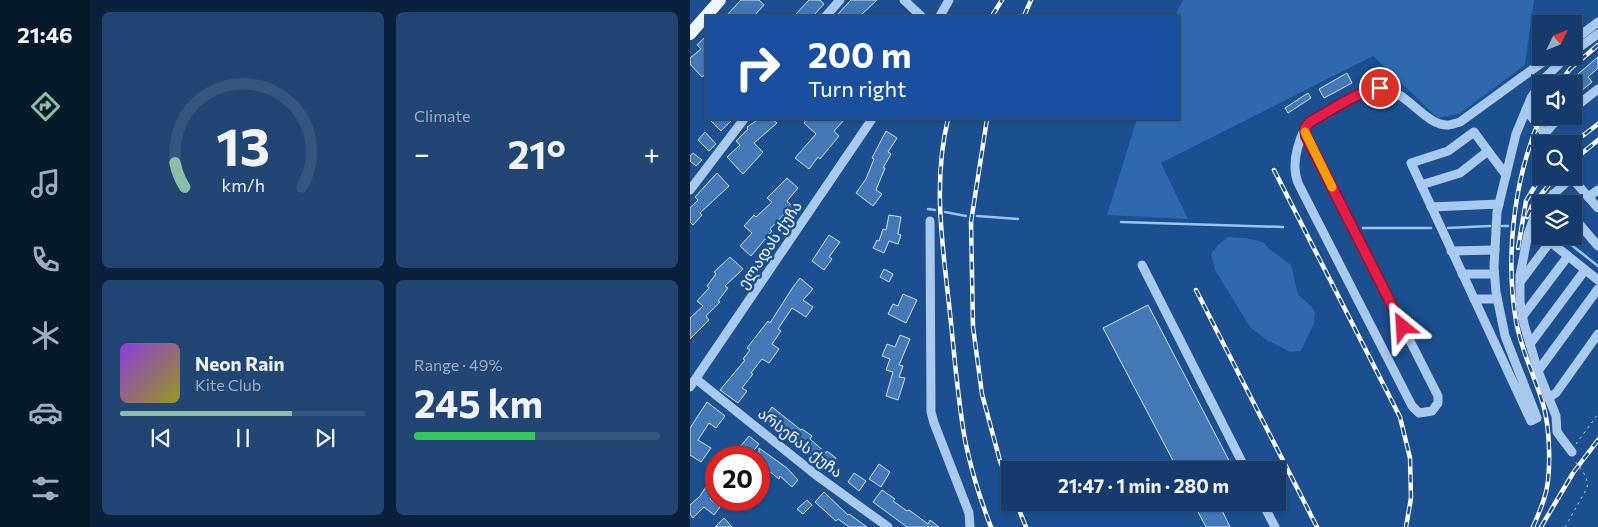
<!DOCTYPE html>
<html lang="en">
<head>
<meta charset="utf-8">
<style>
  :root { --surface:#143b6b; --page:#214673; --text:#f1f3f6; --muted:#9dadc1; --line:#33557e; --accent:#8abfa5 }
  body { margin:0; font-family:Commissioner,"Noto Sans Georgian",sans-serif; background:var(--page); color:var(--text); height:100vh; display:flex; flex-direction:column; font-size:19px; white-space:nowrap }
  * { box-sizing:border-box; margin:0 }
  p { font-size:16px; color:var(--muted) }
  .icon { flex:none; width:28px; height:28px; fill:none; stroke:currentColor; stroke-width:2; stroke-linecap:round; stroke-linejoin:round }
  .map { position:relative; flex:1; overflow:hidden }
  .details { display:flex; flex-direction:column; gap:12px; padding:12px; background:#0b203b; width:600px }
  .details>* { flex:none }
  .hud { position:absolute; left:15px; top:15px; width:475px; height:105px; border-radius:0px; box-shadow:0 1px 4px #0004,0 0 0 1px var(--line); background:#1a4fa0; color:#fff; overflow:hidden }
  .needle { width:32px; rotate:47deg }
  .tools { position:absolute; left:842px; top:15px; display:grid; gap:10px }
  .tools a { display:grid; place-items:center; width:50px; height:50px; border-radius:0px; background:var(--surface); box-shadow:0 1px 4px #0004,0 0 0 1px var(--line); font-size:25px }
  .speed { position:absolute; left:15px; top:446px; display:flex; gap:10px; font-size:25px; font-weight:700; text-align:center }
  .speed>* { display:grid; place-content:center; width:65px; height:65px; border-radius:50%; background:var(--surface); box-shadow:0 1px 4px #0004,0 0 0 1px var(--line); line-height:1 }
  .speed .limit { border:8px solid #d22; background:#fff; color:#111 }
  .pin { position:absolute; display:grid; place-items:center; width:42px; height:42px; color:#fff; margin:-21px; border:2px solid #fff; border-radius:50%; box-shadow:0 1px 5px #0007 }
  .me { position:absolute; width:55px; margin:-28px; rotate:333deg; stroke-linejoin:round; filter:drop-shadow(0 0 4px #0008) }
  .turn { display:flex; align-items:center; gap:18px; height:105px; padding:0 20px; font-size:22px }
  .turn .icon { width:65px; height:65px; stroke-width:2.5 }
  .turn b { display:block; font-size:35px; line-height:42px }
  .big { font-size:38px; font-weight:700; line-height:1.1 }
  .details .widget { flex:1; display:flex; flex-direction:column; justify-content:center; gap:8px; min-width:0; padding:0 18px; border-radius:8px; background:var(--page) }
  .details .dial { align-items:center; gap:0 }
  .dial svg { height:130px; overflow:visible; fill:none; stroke:var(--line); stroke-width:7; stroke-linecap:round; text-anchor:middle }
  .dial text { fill:var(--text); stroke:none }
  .song { display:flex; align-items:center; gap:15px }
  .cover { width:60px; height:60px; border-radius:8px; background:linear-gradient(135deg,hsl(270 70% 55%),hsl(60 70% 35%)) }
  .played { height:5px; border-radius:2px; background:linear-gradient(90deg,var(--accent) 70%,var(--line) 70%) }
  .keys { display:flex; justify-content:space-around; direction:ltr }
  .heat { display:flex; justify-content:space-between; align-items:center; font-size:28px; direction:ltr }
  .charge { height:8px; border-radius:4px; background:linear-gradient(90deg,#34c759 49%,var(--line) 0) }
  .details .tiles { flex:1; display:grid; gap:12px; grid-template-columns:repeat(2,1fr) }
  .trip { position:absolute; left:311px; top:461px; width:285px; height:50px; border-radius:0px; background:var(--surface); box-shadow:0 1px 4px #0004,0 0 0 1px var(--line); font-weight:700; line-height:50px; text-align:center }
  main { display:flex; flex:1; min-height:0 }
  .tabs { display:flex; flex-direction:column; width:90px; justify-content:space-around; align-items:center; background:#08182b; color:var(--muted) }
  .tabs .icon { width:35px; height:35px }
  .tabs .selected { color:var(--accent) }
  .tabs b { font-size:22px; color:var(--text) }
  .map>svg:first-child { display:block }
  .green { fill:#2e69ad }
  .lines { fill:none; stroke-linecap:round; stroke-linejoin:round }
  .stream { stroke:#9cc4f0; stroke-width:2.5 }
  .building { fill:#4478b7; stroke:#cfe3fa }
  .path { stroke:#a9c9ee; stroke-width:1; stroke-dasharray:2.5 4; stroke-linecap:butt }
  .minor { stroke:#a9c9ee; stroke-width:9 }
  .major { stroke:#f0f6ff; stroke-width:12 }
  .rail-casing { stroke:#fff; stroke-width:4.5 }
  .rail { stroke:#1b4f8f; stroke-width:2.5; stroke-dasharray:8; stroke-linecap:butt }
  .route-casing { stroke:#92132f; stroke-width:12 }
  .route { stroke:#e11d48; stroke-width:9 }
  .slow { stroke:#f59e0b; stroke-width:9 }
  .labels { text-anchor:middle; stroke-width:5; stroke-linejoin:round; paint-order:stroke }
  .street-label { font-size:15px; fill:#fff; stroke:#1b4f8f }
</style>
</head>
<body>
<main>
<nav class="tabs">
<b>21:46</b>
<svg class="icon selected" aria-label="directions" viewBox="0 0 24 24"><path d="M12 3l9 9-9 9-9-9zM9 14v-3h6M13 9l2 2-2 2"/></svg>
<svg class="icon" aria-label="music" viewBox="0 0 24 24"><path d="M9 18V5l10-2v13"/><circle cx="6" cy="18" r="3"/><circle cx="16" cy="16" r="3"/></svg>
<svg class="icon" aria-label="phone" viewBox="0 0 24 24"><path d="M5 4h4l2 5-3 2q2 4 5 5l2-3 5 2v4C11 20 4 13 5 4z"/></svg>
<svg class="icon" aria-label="climate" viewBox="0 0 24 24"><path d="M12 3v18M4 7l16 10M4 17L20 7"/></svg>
<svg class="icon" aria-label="car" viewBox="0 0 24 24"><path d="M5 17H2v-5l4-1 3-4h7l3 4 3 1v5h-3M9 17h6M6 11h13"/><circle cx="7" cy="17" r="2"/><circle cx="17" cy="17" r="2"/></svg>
<svg class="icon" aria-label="filters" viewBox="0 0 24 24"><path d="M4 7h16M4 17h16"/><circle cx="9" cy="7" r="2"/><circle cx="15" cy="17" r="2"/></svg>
</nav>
<section class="details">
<div class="tiles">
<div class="widget dial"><svg viewBox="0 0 100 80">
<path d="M14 69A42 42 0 1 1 86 69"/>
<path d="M14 69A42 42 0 0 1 8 54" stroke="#8abfa5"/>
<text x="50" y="56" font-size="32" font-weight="700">13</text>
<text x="50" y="72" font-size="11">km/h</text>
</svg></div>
<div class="widget"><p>Climate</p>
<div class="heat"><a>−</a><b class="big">21°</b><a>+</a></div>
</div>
<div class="widget">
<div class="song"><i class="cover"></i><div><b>Neon Rain</b><p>Kite Club</p></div></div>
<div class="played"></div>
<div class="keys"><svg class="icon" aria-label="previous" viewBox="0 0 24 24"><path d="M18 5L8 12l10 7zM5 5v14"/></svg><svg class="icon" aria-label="pause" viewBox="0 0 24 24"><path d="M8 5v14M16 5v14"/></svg><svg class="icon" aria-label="next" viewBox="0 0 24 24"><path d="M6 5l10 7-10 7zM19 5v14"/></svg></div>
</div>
<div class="widget"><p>Range · 49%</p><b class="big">245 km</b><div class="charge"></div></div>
</div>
</section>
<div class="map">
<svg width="908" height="527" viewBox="0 0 908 527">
  <rect width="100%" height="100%" fill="#1b4f8f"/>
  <!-- green -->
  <g class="green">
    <polygon points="493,0 844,0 835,65 769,114 748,118 683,56 471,163 498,219 417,215 447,119 489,119 489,16 485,16"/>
    <polygon points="538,237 556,238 573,242 578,248 601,265 608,295 622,307 625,313 624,323 611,351 600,352 577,340 560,327 525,270 521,254 528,245"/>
  </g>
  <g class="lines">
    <!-- stream -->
    <g class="stream">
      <polyline points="238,209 245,210"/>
      <polyline points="255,212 276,216"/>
      <polyline points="287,216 328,219"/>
      <polyline points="431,222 593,227"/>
      <polyline points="812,226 818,226"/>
      <polyline points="673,228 741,228"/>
      <polyline points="758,228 800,226"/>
      <polyline points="870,236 908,266"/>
    </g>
  </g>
  <!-- building -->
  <g class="building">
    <polygon points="51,0 69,0 74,5 64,16 36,16"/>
    <polygon points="119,0 130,0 134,4 123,16 104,16"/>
    <polygon points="161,0 187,0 170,16 146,16"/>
    <polygon points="16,36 16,74 12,77 0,64 0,58 11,49 7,45"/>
    <polygon points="908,57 908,68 898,77 902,82 891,91 882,79"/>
    <polygon points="657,73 662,83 634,98 629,89"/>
    <polygon points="618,93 621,98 598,113 595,108"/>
    <polygon points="19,119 43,119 31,131"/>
    <polygon points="69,119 82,119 87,123 64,143 73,152 53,174 37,157 50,145 46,141 58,129 57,127"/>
    <polygon points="117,119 155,119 144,131 149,136 130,159 128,157 119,169 105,158 126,134 114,123"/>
    <polygon points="196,131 207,138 198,152 201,154 193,168 195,168 186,190 192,194 183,206 166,193 176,179 184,159 182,158"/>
    <polygon points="15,132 26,144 19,151 8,140"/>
    <polygon points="3,153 12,160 6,166 0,161 0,156"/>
    <polygon points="27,173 39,186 10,213 12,215 3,225 0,222 0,208 8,200 5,197"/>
    <polygon points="97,178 108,188 97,201 102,206 80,229 82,231 61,256 50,246 62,233 54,226 64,215 66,217 82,202 77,198"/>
    <polygon points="199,215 211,217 208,234 211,235 208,244 199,241 194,253 183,248 187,240 189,241 193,229 196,230"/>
    <polygon points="139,235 150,242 139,257 142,259 134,270 122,261"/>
    <polygon points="40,257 53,269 35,286 38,288 28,301 30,302 16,316 19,320 0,339 0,318 13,306 7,301 19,288 17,286 26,274 24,272"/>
    <polygon points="194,269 203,274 199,282 190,277"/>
    <polygon points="110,278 123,289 113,300 123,307 116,317 102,308 88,329 91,331 82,344 89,349 79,363 72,359 61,373 63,374 52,388 57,391 48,403 30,390 55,360 53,359 60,350 57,348 78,321 80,323 103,287"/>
    <polygon points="213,294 227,300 216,323 198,314 203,304 208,306"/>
    <polygon points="458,305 544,470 488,470 413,328"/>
    <polygon points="210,335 220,339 209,365 213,366 209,377 215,378 208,400 196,396 203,372 196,370 200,359 192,356 197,344 205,347"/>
    <polygon points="17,402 35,416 26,428 19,423 8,440 21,448 11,462 0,455 0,428"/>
    <polygon points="82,407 111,430 112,429 122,436 120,439 136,453 137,451 146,458 138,468 113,447 112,449 86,428 85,429 73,420"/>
    <polygon points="59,436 69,444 60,455 50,447"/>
    <polygon points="69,448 97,468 108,480 102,487 90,476 89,479 69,463"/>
    <polygon points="189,464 200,472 191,487 179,479"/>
    <polygon points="164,473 176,481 169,491 158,482"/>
    <polygon points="18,484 26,490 20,499 30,507 24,515 14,507 3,518 0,514 0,505 10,496"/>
    <polygon points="192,490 205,499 203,501 217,511 219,510 238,524 240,520 249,527 217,527 183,502"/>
    <polygon points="134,492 158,515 159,514 177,527 159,527 148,519 146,521 125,502"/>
    <polygon points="117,500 122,505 113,514 107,509"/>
    <polygon points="522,502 528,502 540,527 516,527 507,510"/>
    <polygon points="34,518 42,527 25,527"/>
  </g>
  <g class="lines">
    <!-- path -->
    <g class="path">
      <polyline points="886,444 908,414"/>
      <path d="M875,527L897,488C899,477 891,470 885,461"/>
    </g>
    <!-- minor -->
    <g class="minor">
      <polyline points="214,0 231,16"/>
      <polyline points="136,16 150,0"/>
      <polyline points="250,16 259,0"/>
      <polyline points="884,40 908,22"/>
      <polyline points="884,51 908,34"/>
      <polyline points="884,108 908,89"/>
      <polyline points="836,110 855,134"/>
      <path d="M615,128C607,145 601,165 608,183L722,406L729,413L742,411L748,403V396L616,136L615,128L620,122C636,113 671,89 689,88C716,88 735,127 759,125C763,124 767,123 770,122L861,56"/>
      <polyline points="855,144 855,134 862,125 873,116"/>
      <polyline points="798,151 784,132 758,151 721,163 841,421 847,418 815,336 806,292 804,267 807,212 826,134 841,98 852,81 877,56"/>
      <polyline points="880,176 908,208"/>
      <polyline points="731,185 770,173 798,151 816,175"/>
      <polyline points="0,190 54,119"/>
      <polyline points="863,194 871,204"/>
      <polyline points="898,197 908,190"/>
      <polyline points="853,204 881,178"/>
      <polyline points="851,206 845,215 838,234 830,275 830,302 834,324 848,371 866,416 867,432 882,452"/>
      <polyline points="741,207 809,204"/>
      <polyline points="884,218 908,246"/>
      <polyline points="240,221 241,412 244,423 279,513 280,527"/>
      <polyline points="853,236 908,280"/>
      <polyline points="761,251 805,250"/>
      <polyline points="452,265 556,470"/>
      <polyline points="772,274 804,274"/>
      <polyline points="830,282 860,242"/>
      <polyline points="784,299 807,299"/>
      <polyline points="832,317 878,256"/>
      <polyline points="840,344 895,270"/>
      <polyline points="848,371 908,289"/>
      <polyline points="6,379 126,475 198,527"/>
      <polyline points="0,387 182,119"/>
      <polyline points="858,398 866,393 908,334"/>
      <polyline points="572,502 585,527"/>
    </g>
    <!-- major -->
    <polyline class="major" points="0,34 30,0"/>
    <defs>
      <g id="rail">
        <polyline points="302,16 312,0"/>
        <polyline points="334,16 341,0"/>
        <polyline points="869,84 880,69 908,45"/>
        <path d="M258,119C243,180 252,242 259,304C264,349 267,395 275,440C281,469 290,499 301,527"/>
        <polyline points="297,119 281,222 283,327 292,394 310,461 320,487"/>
        <polyline points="882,144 908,124"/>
        <polyline points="884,160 908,140"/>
        <polyline points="584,170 710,417 720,458 721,498 716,527"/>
        <polyline points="837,217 842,206 866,176"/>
        <polyline points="828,248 836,201 851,176"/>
        <polyline points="506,290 627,527"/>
        <polyline points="326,502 336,527"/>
        <path d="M843,527C847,518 851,508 854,499C862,477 860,427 853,404C845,377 831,350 826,321C815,255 824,178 851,116"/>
        <polyline points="851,527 883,473 908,440"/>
      </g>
    </defs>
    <!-- rail casing -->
    <use href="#rail" class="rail-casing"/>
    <!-- rail -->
    <use href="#rail" class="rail"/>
  </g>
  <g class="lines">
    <defs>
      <path id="route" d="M690,88C666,92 642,110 620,122L615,128L616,136L713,327"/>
    </defs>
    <!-- route casing -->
    <use href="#route" class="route-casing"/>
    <!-- route -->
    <use href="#route" class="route"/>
    <!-- slow -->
    <polyline class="slow" points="615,132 642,187"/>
  </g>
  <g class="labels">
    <!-- street labels -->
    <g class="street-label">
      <text transform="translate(80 245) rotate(-56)" y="5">ელადას ქუჩა</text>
      <text transform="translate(110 443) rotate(38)" y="5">არსენას ქუჩა</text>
    </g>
  </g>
</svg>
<div class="tools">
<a><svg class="needle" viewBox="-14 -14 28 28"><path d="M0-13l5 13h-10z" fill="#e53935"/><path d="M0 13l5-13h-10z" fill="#9dadc1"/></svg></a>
<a><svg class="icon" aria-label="sound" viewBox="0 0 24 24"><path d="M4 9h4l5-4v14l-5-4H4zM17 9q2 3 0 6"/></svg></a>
<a><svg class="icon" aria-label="search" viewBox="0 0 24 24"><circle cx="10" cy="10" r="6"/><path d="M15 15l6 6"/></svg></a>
<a><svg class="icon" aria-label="layers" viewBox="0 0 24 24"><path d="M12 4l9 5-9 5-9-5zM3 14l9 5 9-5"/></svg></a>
</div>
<div class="speed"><div class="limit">20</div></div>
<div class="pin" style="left:690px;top:88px;background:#d93025"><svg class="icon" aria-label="arrive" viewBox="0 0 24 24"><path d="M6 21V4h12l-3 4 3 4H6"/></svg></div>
<svg class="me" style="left:713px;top:327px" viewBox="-20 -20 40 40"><path d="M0-17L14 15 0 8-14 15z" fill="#e11d48" stroke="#fff" stroke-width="4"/></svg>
<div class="trip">21:47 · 1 min · 280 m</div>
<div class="hud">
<div class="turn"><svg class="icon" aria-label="right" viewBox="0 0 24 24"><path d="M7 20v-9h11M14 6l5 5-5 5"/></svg><div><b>200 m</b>Turn right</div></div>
</div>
</div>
</main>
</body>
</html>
